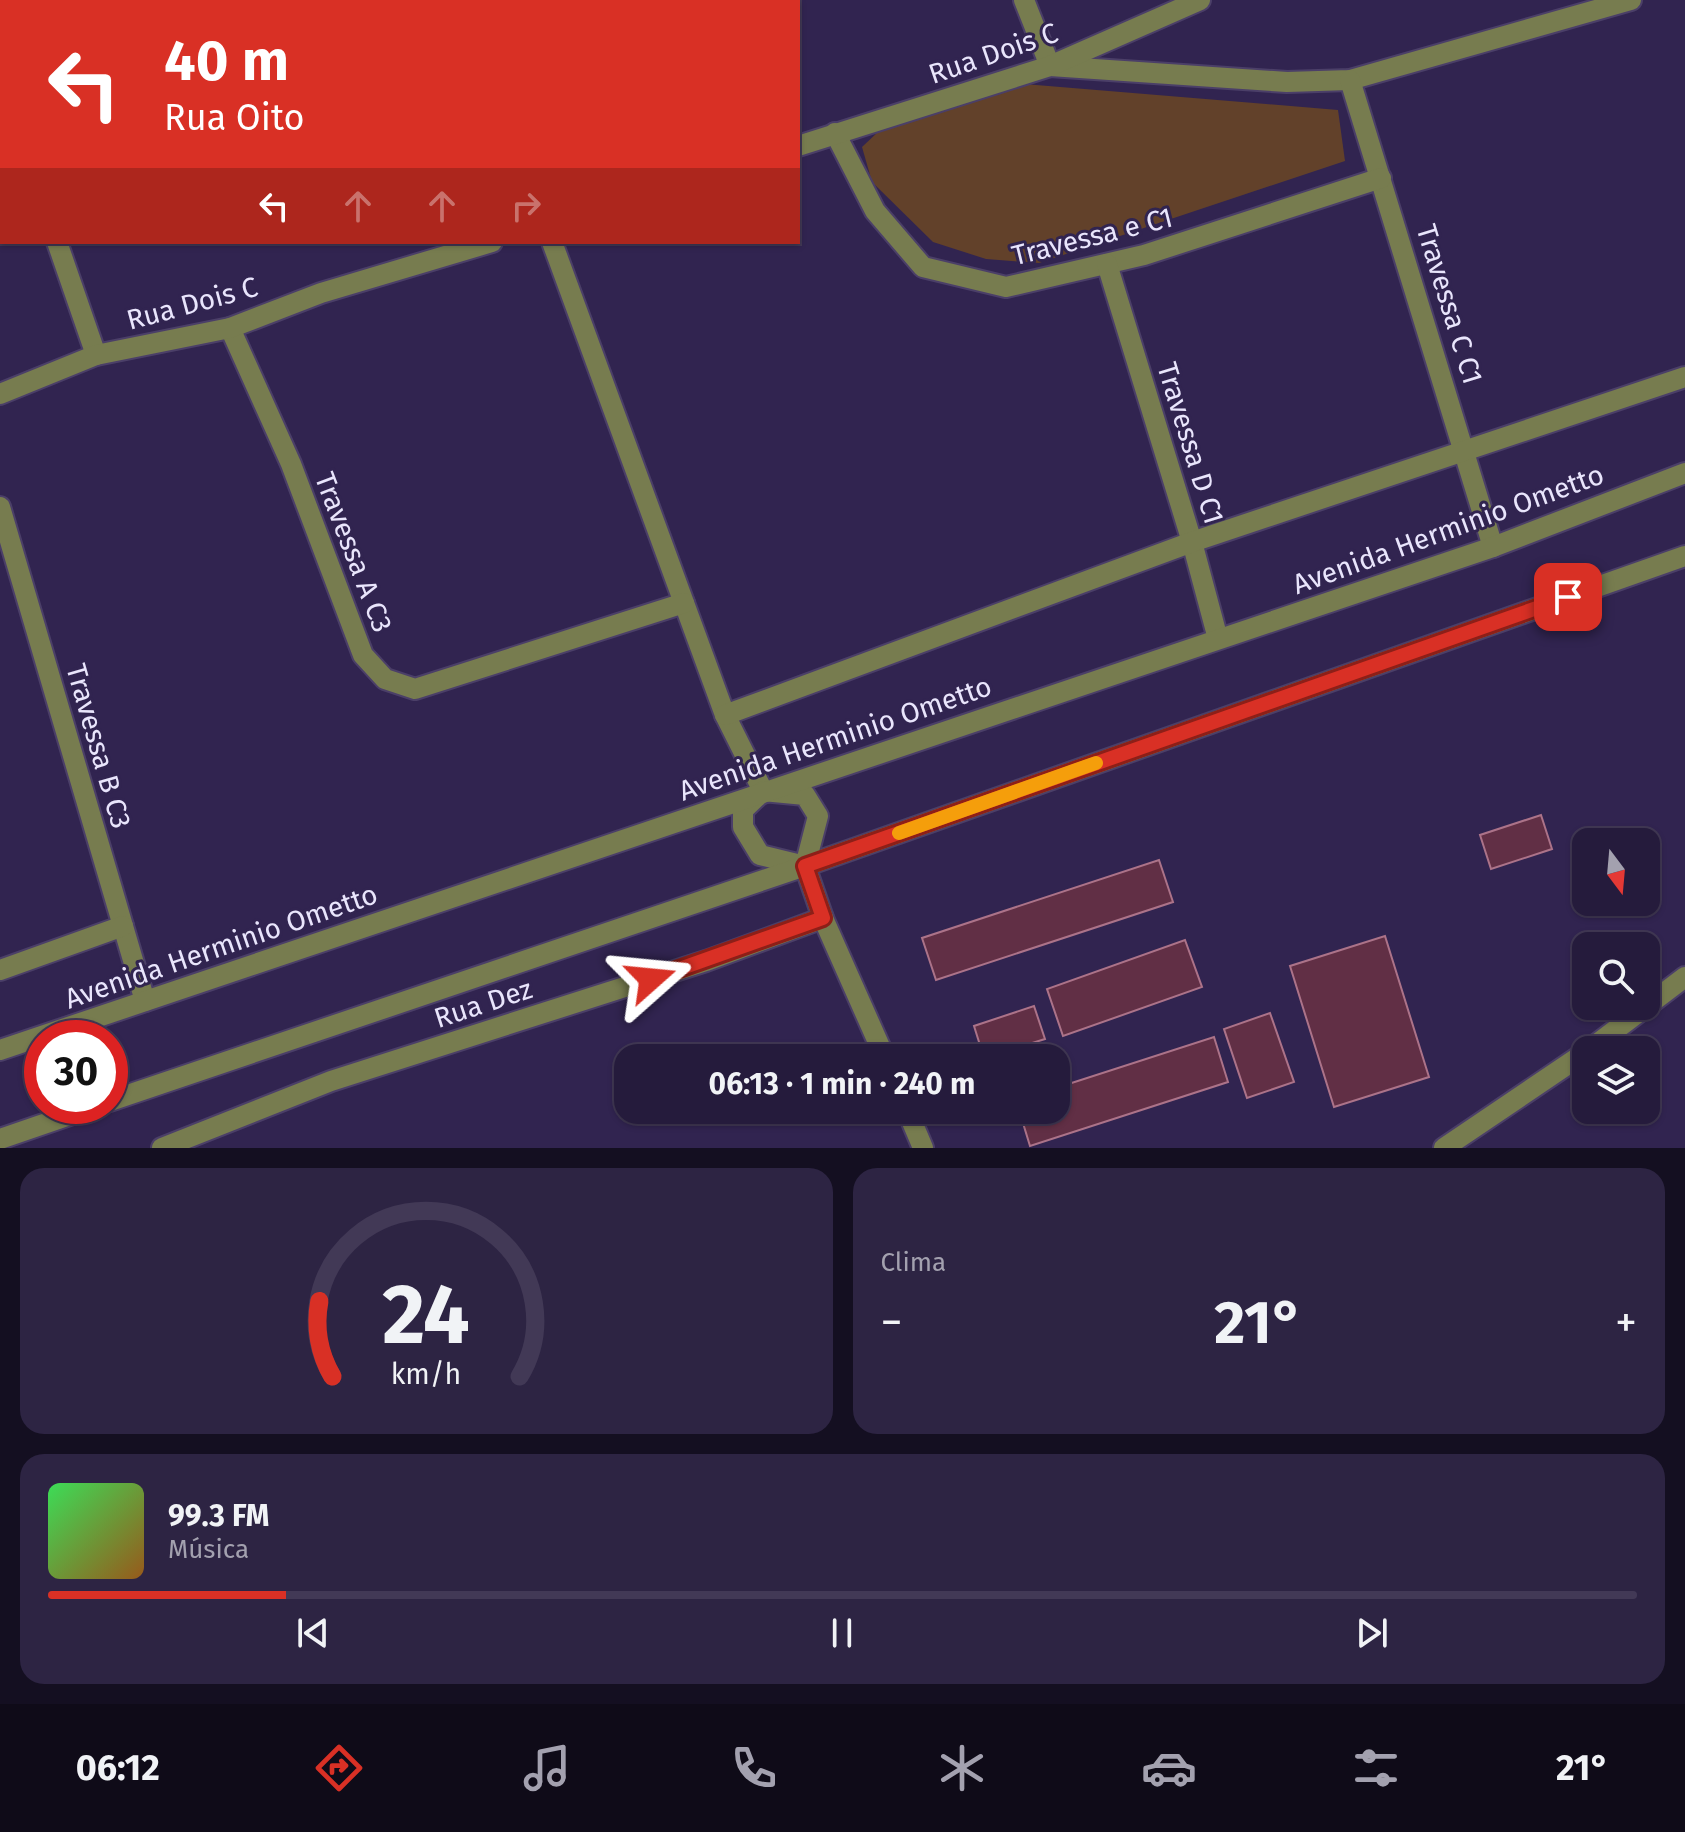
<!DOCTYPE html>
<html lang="pt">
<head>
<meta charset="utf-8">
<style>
  :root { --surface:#251b3c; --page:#2d2443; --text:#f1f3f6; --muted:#a3a1af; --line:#423956; --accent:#d93025 }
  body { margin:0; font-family:"Fira Sans",sans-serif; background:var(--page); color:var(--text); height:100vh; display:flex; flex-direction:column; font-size:30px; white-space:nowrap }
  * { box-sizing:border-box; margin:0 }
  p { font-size:26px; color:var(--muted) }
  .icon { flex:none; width:44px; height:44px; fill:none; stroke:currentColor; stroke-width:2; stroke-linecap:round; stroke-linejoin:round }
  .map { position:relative; height:1148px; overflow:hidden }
  .side { display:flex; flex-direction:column; gap:20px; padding:20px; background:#140f21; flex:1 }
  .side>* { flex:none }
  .banner { position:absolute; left:0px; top:0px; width:800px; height:244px; box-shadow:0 2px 6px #0004,0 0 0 2px var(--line); background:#d93025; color:#fff; overflow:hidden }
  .needle { width:52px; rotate:164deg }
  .tools { position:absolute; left:1572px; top:828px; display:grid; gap:16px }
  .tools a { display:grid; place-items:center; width:88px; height:88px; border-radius:16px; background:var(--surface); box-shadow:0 2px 6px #0004,0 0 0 2px var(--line); font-size:40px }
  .speed { position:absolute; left:24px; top:1020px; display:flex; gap:16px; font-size:40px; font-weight:700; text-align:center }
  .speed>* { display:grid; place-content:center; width:104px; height:104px; border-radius:50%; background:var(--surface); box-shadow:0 2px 6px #0004,0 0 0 2px var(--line); line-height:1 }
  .speed .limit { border:12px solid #d22; background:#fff; color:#111 }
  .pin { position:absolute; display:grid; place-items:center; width:68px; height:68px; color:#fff; margin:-34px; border-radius:16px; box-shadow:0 4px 12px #0006 }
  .me { position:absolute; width:88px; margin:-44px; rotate:72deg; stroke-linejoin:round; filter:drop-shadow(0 0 6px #0008) }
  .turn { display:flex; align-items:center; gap:28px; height:168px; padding:0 32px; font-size:36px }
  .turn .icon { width:104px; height:104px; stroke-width:2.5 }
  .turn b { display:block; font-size:56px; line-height:68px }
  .lanes { display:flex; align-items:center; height:76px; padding:0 32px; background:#0003; justify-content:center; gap:40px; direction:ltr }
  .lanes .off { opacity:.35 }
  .big { font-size:60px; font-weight:700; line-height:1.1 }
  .side .widget { flex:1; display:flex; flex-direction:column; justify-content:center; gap:12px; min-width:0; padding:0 28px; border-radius:24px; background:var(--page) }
  .side .dial { align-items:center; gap:0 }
  .dial svg { height:208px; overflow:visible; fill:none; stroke:var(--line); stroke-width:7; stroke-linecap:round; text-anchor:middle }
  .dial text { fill:var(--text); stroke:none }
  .song { display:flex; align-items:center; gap:24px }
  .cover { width:96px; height:96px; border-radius:12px; background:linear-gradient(135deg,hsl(130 70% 55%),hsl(30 70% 35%)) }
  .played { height:8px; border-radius:4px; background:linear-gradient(90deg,var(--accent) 15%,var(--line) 15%) }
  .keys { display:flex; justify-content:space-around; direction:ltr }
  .heat { display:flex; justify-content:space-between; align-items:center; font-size:44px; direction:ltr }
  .side .tiles { flex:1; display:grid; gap:20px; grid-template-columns:1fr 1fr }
  .widget:last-child { grid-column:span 2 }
  .trip { position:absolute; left:614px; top:1044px; width:456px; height:80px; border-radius:24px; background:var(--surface); box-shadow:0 2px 6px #0004,0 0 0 2px var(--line); font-weight:700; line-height:80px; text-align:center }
  .tabs { display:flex; height:128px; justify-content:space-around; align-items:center; background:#0f0b18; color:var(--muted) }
  .tabs .icon { width:56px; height:56px }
  .tabs .current { color:var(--accent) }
  .tabs b { font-size:36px; color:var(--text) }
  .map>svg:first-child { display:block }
  .green { fill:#62412a }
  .building { fill:#612f45; stroke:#ac7389; stroke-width:2 }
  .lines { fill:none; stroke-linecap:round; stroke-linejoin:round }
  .minor-casing { stroke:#4b3f68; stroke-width:24 }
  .minor { stroke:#777c4f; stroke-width:20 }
  .route-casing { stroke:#8d1f18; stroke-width:20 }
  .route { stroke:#d93025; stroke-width:14 }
  .slow { stroke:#f59e0b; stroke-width:14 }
  .labels { text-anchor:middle; stroke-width:6; stroke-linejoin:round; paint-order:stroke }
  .street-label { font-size:28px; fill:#e9e5fc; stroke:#312450 }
</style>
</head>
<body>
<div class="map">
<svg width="1685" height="1148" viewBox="0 0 1685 1148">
  <rect width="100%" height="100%" fill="#312450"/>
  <!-- green -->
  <polygon class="green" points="1024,84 1338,110 1345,161 1039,263 986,259 933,242 872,182 862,147 880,130"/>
  <!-- building -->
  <g class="building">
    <polygon points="1541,815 1552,849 1491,869 1480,835"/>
    <polygon points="1159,860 1173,902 936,980 922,938"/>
    <polygon points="1385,936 1429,1077 1334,1107 1290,966"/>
    <polygon points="1185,940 1202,987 1063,1036 1047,989"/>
    <polygon points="1034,1006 1045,1039 984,1058 974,1026"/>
    <polygon points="1270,1013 1294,1082 1247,1098 1224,1029"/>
    <polygon points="1214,1037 1228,1082 1030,1146 1019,1110 1056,1110 1056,1088"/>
  </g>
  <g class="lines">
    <defs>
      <g id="minor">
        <polyline points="468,0 469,2"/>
        <polyline points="1024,0 1050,66 1287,82 1350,80 1631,0"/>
        <polyline points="0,78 2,84"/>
        <polyline points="1350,80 1493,547"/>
        <polyline points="835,133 875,211 923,267 1006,287 1144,255 1381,178"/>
        <polyline points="798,146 1050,66 1200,0"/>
        <polyline points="57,242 96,355"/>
        <polyline points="552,242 725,715 763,791"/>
        <polyline points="1107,264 1192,542 1218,639"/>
        <polyline points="230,328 291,464 363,655 385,679 415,689 684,603"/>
        <polyline points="0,394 96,355 230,328 321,293 492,242"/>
        <polyline points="0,507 145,1001"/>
        <polyline points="725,715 1192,542 1685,377"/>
        <polygon points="763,791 805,795 818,816 805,866 760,855 743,827 743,810"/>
        <polyline points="805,866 823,918 885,1058"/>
        <polyline points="0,970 123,926"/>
        <polyline points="0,1050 1493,547 1685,473"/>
        <polyline points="1589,1050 1685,977"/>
        <polyline points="110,1101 805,866 1685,556"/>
        <polyline points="907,1110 923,1148"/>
        <polyline points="0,1139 96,1106"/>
        <polyline points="162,1148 331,1081 706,961 823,918"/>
        <polyline points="1444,1148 1586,1052"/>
      </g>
    </defs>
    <!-- minor casing -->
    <use href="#minor" class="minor-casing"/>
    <!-- minor -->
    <use href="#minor" class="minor"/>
  </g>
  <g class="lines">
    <defs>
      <polyline id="route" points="651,979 823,918 805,866 1568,597"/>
    </defs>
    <!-- route casing -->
    <use href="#route" class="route-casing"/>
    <!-- route -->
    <use href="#route" class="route"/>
    <!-- slow -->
    <polyline class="slow" points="899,833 1096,763"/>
  </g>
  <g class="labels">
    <!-- street labels -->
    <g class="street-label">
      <text transform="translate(993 53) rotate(-19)" y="10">Rua Dois C</text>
      <text transform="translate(1092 236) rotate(-14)" y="10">Travessa e C1</text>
      <text transform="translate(192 303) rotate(-15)" y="10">Rua Dois C</text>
      <text transform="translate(1450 304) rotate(73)" y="10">Travessa C C1</text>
      <text transform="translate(1191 443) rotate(73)" y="10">Travessa D C1</text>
      <text transform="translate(1448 529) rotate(-20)" y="10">Avenida Herminio Ometto</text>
      <text transform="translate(354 552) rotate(69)" y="10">Travessa A C3</text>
      <text transform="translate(835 738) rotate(-19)" y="10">Avenida Herminio Ometto</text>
      <text transform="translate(99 746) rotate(74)" y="10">Travessa B C3</text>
      <text transform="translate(221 946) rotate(-19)" y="10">Avenida Herminio Ometto</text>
      <text transform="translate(483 1003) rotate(-18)" y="10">Rua Dez</text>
    </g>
  </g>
</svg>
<div class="tools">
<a><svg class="needle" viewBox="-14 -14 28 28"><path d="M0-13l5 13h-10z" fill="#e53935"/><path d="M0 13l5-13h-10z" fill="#a3a1af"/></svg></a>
<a><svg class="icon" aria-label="search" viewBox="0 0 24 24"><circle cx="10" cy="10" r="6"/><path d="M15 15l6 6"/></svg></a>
<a><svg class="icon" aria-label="layers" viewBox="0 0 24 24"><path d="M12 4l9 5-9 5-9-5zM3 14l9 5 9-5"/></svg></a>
</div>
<div class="speed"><div class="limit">30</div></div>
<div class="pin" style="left:1568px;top:597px;background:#d93025"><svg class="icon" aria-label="arrive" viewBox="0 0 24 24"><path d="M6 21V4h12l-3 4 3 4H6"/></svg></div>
<svg class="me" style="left:651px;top:979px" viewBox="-20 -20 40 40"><path d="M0-17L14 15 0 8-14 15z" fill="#d93025" stroke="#fff" stroke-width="4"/></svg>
<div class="trip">06:13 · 1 min · 240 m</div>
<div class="banner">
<div class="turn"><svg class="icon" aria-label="left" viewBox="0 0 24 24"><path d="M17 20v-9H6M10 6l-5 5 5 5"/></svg><div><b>40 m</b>Rua Oito</div></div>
<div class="lanes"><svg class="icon" aria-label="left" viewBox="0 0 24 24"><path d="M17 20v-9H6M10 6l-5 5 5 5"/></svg><svg class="icon off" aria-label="ahead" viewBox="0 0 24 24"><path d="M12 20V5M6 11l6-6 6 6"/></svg><svg class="icon off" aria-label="ahead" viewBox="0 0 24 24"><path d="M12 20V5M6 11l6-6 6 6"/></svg><svg class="icon off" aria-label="right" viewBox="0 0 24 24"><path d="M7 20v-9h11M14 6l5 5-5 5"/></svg></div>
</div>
</div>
<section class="side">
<div class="tiles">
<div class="widget dial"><svg viewBox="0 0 100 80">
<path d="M14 69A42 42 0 1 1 86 69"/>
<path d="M14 69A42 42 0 0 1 9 40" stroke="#d93025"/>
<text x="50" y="56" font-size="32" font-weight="700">24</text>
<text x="50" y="72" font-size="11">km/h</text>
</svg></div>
<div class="widget"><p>Clima</p>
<div class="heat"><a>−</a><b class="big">21°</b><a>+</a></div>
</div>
<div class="widget">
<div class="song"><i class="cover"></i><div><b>99.3 FM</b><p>Música</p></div></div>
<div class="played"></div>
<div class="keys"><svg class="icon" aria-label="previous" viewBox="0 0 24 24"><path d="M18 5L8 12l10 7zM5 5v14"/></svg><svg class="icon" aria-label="pause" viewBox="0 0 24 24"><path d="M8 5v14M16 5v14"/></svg><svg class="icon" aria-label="next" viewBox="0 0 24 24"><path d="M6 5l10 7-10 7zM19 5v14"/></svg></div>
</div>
</div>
</section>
<nav class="tabs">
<b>06:12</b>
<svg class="icon current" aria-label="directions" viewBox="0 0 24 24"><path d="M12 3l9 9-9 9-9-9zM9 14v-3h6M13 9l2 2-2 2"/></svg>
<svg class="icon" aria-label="music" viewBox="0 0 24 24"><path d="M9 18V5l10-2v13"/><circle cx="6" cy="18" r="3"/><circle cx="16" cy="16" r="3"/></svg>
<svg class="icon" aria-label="phone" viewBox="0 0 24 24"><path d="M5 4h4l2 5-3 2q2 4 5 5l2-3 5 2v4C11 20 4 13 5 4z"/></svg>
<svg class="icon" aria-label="climate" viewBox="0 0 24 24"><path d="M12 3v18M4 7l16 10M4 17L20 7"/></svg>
<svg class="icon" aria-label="car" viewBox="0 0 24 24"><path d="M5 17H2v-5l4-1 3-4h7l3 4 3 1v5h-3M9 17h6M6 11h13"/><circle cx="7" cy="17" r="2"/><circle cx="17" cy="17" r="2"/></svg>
<svg class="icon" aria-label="filters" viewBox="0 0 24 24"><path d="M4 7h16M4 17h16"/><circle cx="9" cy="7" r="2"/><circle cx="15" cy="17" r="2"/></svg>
<b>21°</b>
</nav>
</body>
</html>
